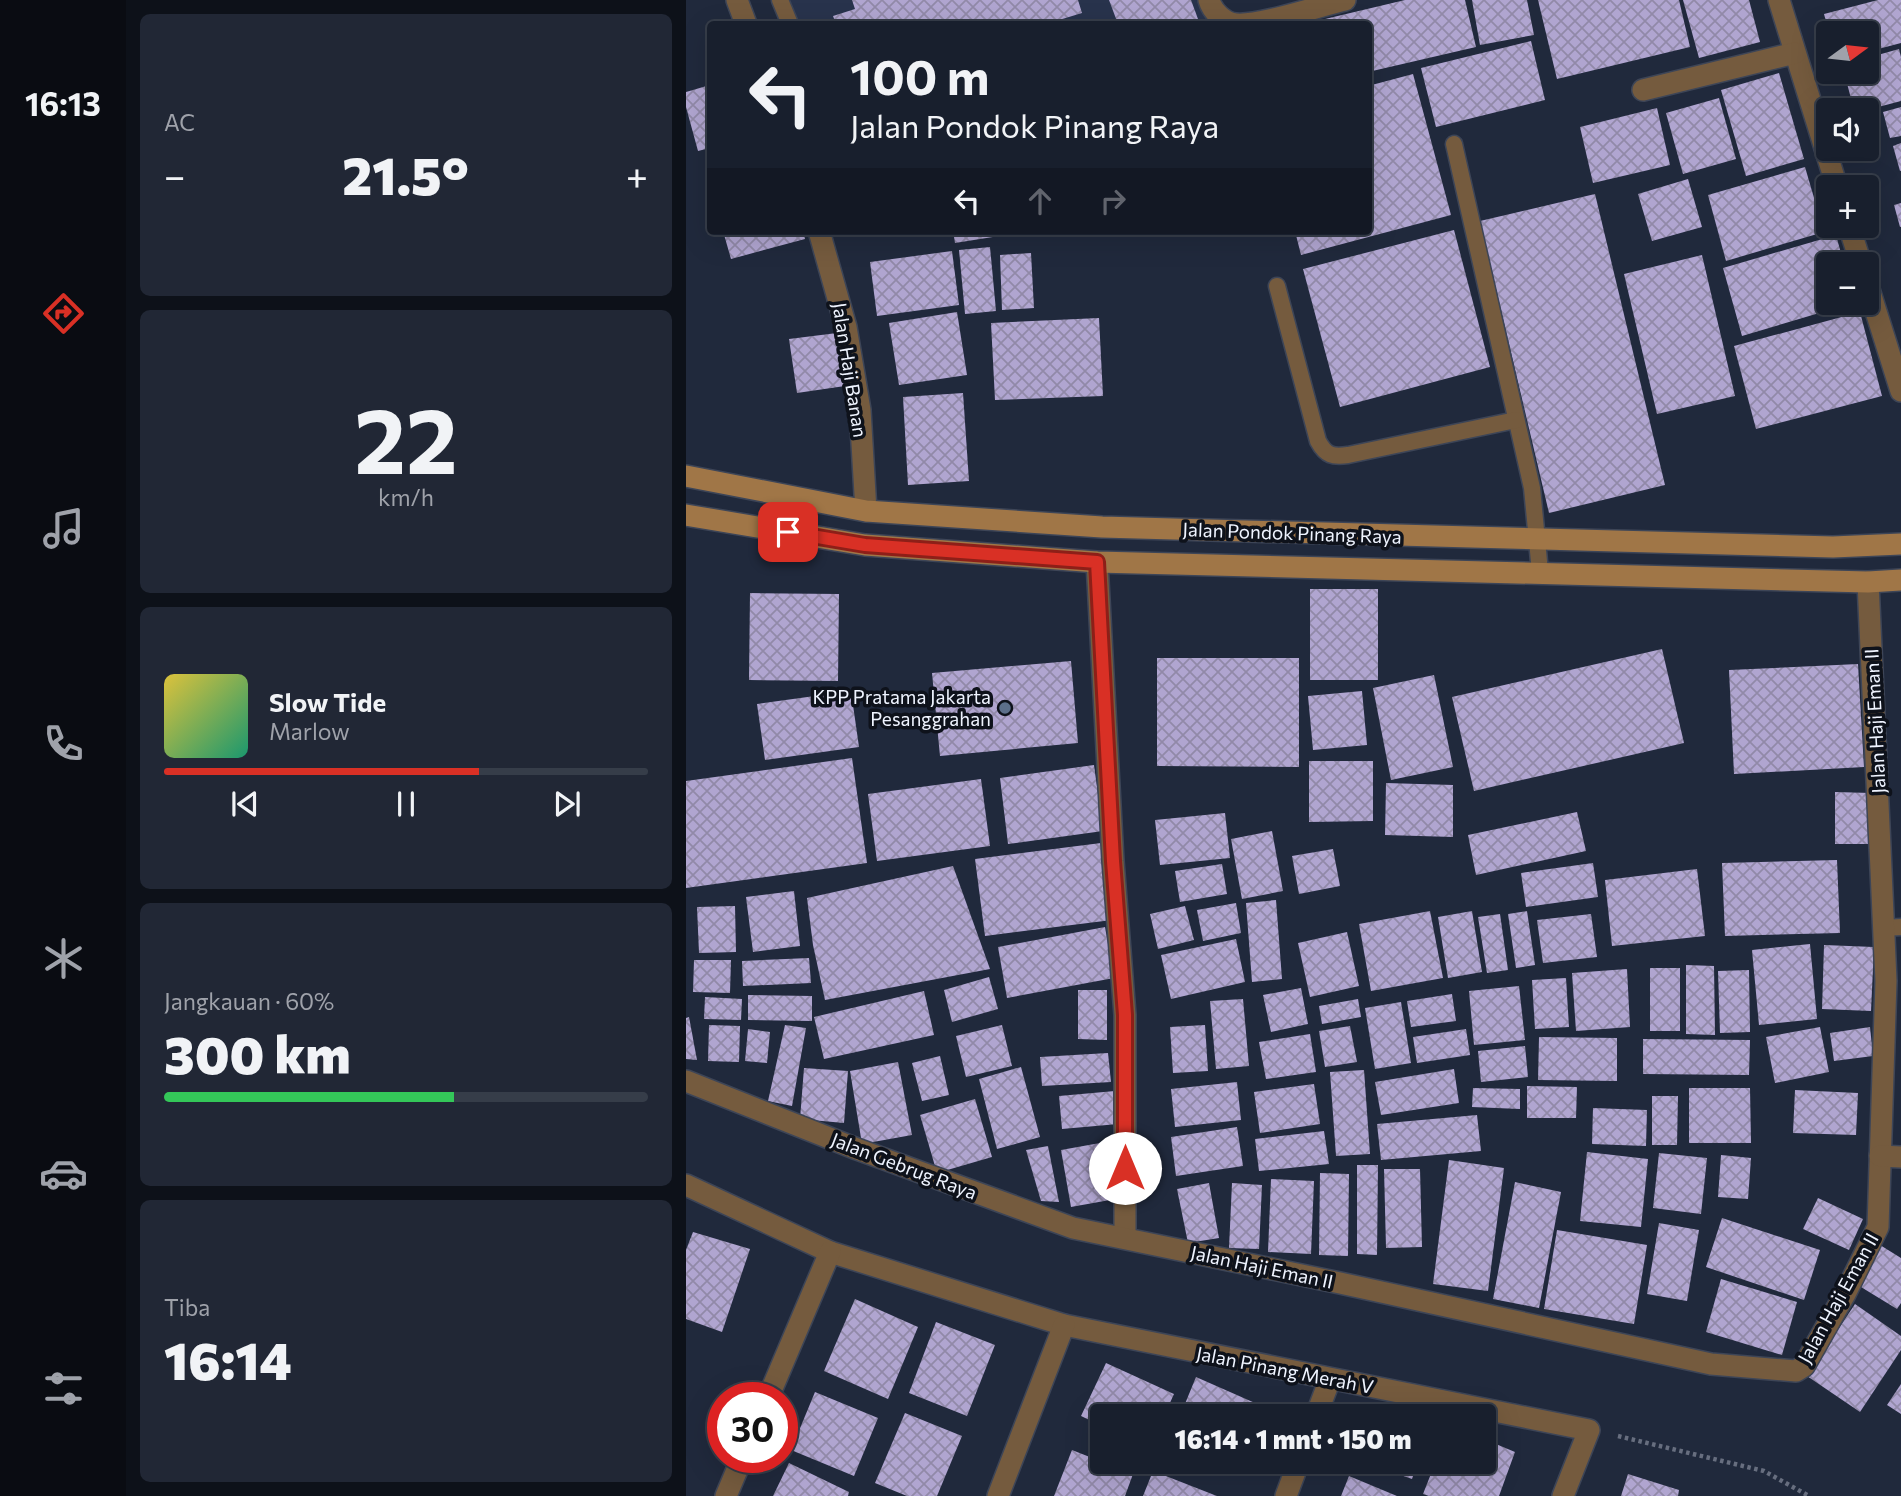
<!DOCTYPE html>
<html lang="id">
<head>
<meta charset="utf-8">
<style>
  :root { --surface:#181f2d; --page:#212735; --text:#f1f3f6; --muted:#9fa2aa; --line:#363d49; --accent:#d93025 }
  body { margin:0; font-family:Commissioner,sans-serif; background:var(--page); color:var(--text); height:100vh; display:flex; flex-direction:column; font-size:26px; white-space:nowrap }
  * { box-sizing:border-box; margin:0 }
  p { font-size:23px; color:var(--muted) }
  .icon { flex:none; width:38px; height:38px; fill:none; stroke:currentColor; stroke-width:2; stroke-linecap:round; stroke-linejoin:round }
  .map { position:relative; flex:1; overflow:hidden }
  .details { display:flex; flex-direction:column; gap:14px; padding:14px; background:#0d1119; width:560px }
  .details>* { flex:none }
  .hud { position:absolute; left:21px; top:21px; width:665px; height:214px; border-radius:7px; box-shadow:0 7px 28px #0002,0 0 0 2px var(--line); background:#181f2d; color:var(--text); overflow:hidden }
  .needle { width:46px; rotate:75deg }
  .tools { position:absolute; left:1130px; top:21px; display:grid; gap:14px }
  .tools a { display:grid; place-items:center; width:63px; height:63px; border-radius:7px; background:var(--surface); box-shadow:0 7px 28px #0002,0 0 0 2px var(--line); font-size:35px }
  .speed { position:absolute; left:21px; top:1382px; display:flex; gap:14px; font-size:35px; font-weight:700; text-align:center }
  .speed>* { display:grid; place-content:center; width:91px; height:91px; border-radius:50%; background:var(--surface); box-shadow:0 7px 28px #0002,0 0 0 2px var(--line); line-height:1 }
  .speed .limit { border:10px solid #d22; background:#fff; color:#111 }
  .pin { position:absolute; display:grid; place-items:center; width:60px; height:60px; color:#fff; margin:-30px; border-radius:14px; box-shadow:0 4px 10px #0006 }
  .me { position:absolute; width:77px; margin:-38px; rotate:0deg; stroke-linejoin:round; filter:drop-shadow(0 0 5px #0008) }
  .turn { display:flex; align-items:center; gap:24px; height:147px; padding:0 28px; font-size:32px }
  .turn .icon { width:91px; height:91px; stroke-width:2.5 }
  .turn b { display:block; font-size:49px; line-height:60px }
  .lanes { display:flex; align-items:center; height:66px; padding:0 28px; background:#0003; justify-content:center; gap:35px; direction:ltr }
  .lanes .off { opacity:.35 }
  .big { font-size:52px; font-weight:800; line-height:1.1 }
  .details .card { flex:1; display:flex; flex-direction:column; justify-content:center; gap:10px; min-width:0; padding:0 24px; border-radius:10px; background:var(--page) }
  .details .dial { align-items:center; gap:0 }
  .dial b { font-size:91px; line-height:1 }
  .song { display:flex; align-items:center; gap:21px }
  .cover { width:84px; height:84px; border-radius:10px; background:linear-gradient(135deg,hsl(50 70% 55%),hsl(160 70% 35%)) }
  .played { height:7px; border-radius:4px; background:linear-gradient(90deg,var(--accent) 65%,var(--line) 65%) }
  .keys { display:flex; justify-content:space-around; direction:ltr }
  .heat { display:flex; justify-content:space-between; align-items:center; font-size:38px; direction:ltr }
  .charge { height:10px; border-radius:5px; background:linear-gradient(90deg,#34c759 60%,var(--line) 0) }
  .trip { position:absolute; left:404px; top:1404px; width:406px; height:70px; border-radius:7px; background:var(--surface); box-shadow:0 7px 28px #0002,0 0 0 2px var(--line); font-weight:800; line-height:70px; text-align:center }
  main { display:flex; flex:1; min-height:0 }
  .dock { display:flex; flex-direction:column; width:126px; justify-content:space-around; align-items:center; background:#0a0c12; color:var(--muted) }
  .dock .icon { width:49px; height:49px }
  .dock .selected { color:var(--accent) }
  .dock b { font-size:32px; color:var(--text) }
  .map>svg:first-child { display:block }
  .built { fill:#28334c }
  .building { fill:url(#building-cross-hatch) }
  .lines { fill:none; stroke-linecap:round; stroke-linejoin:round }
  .lane-casing { stroke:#3d4557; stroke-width:19 }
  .street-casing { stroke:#3d4557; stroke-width:24 }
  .secondary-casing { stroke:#3d4557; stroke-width:24 }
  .path { stroke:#676e7f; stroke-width:4.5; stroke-dasharray:3.5 3.5; stroke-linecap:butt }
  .lane { stroke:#755b3e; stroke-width:16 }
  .street { stroke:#755b3e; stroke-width:21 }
  .secondary { stroke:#a07647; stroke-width:21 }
  .route-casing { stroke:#8d1f18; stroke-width:18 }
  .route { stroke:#d93025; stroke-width:12 }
  .service-dot { fill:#5c6f8a; stroke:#0e121b; stroke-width:2.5 }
  .labels { text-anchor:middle; stroke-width:7; stroke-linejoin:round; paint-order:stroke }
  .street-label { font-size:19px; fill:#eff4ff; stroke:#0e121b }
  .poi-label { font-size:19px; fill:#eff4ff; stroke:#0e121b; text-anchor:end }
</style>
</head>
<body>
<main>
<nav class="dock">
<b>16:13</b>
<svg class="icon selected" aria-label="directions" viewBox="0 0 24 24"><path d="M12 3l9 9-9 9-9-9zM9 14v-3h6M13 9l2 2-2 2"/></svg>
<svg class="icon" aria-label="music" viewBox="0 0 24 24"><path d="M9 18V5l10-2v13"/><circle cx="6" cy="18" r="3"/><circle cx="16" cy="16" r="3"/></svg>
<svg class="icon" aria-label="phone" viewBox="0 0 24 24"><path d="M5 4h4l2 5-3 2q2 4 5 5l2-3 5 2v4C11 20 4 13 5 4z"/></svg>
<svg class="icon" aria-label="climate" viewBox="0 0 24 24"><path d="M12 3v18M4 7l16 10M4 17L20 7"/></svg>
<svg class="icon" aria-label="car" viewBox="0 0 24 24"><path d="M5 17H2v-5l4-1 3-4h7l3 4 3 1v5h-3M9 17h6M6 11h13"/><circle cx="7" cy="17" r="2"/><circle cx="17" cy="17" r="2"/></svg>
<svg class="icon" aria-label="filters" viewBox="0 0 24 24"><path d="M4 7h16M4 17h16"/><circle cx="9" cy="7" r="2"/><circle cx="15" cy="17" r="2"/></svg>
</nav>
<section class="details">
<div class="card"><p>AC</p>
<div class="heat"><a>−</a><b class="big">21.5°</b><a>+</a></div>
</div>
<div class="card dial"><b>22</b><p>km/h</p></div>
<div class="card">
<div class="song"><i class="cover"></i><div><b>Slow Tide</b><p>Marlow</p></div></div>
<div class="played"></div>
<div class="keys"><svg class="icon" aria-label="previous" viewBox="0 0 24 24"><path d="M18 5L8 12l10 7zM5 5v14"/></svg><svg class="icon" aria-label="pause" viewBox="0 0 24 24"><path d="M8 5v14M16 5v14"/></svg><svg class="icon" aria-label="next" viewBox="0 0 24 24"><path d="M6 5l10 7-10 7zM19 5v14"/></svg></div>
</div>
<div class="card"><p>Jangkauan · 60%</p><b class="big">300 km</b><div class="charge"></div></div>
<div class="card"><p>Tiba</p><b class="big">16:14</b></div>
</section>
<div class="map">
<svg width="1215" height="1496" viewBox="0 0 1215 1496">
  <defs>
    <pattern id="building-cross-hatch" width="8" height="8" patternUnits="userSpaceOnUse" patternTransform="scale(1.75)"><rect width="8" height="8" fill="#b0a5d0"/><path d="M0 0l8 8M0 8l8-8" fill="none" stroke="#9189a8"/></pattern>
  </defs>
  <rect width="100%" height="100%" fill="#20293c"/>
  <!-- built -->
  <polygon class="built" points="89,0 520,0 529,24 97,24"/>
  <!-- building -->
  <g class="building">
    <polygon points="166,0 392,0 396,13 360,24 150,24 147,16 169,9"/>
    <polygon points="423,0 505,0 512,19 498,24 432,24"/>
    <polygon points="719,0 779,0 790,47 682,72 682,24 618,24"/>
    <polygon points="786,0 841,0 848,35 794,45"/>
    <polygon points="852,0 993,0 1004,47 871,79"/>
    <polygon points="997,0 1063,0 1074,42 1013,58"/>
    <polygon points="1192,0 1215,0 1215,43 1181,52 1181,33 1143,33 1138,14"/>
    <polygon points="845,41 859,100 750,127 735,68"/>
    <polygon points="1213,49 1215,57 1215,101 1181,110 1168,110 1158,72 1181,72 1181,58"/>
    <polygon points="1093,73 1118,159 1060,176 1035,90"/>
    <polygon points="727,74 765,215 615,255 609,231 682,231 682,86"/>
    <polygon points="24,85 24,148 12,151 0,107 0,92"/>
    <polygon points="1033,98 1050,159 997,174 980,113"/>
    <polygon points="1215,107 1215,136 1204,138 1197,112"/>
    <polygon points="971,108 984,165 907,183 894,127"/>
    <polygon points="1215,143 1215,171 1214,171 1207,146"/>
    <polygon points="1119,167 1138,232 1040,261 1022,195"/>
    <polygon points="1002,179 1016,227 966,241 952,194"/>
    <polygon points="909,194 979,485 863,513 794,221"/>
    <polygon points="1215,203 1215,227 1214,227 1208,205"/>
    <polygon points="768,230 804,367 654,407 617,269"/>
    <polygon points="37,231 117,231 119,239 45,259"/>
    <polygon points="267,231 338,231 338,232 269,243"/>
    <polygon points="1150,235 1158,264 1143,264 1143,303 1167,303 1056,336 1037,268"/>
    <polygon points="304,247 310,311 279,314 273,250"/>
    <polygon points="266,251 273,305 191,316 184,262"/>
    <polygon points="345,253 348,308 316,310 314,255"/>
    <polygon points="1016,255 1049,396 971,414 938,274"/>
    <polygon points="271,312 281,375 213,385 203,323"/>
    <polygon points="1174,312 1196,396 1070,429 1048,346"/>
    <polygon points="413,318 417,396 309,400 305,323"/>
    <polygon points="151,333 159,386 111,393 103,339"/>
    <polygon points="277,393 283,481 222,485 217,397"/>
    <rect x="624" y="589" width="68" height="91"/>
    <polygon points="64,593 153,594 152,681 63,680"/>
    <polygon points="976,649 998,743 788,791 766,697"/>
    <polygon points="471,658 613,658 613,767 471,766"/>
    <polygon points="385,661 392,743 254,756 246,673"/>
    <polygon points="1172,664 1178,767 1048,774 1043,670"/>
    <polygon points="748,675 767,767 705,780 687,688"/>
    <polygon points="165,691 173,747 79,760 71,704"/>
    <polygon points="676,691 681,745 627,750 622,696"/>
    <polygon points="166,758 181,863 0,888 0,781"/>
    <polygon points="623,761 687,761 687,821 623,822"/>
    <polygon points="408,765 417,831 322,844 314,778"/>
    <polygon points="295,779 304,846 191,861 182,794"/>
    <polygon points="700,783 767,785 767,837 699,835"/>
    <polygon points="1149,792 1185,793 1184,844 1149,844"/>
    <polygon points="891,812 900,851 790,875 782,835"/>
    <polygon points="539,813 544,858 474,865 469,820"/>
    <polygon points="586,831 597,891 556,899 545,839"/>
    <polygon points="415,843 426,920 299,936 289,859"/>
    <polygon points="647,849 654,886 613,894 606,856"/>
    <polygon points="1151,860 1154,933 1039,936 1036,863"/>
    <polygon points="907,863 912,897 840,907 835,873"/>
    <polygon points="536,864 541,894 494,902 489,871"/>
    <polygon points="267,866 304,969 139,1000 127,945 121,898"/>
    <polygon points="1011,869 1019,936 926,946 919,880"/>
    <polygon points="108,891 114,946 67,952 60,897"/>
    <polygon points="590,900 596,979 566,982 560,903"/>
    <polygon points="550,903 555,933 517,941 511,910"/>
    <polygon points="49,906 50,952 13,953 11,907"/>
    <polygon points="499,906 508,940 472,949 464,914"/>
    <polygon points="744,911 757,978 685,991 673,924"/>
    <polygon points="786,911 796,972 762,978 752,917"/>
    <polygon points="841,911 849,965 830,968 822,914"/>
    <polygon points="814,914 822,970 801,973 792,917"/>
    <polygon points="905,914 911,957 857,963 851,920"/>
    <polygon points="419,927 428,978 321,998 312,947"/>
    <polygon points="661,932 673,986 624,997 612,943"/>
    <polygon points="550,939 559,982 485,999 475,955"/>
    <polygon points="1124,944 1131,1019 1073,1025 1066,950"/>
    <polygon points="1138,945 1188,947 1185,1011 1136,1009"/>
    <polygon points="123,958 125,983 57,986 56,961"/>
    <polygon points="8,960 45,960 44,993 7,992"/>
    <polygon points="1000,965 1028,966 1029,1035 1000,1034"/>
    <rect x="964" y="968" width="30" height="63"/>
    <polygon points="941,969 944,1027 890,1031 886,973"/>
    <polygon points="1063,970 1064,1032 1034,1033 1032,971"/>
    <polygon points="303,977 312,1009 266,1022 258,990"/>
    <polygon points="880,978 883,1027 849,1029 846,980"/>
    <polygon points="833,986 839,1040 788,1045 783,991"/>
    <polygon points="615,988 622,1024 585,1032 577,995"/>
    <polygon points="392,990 421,990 421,1040 392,1039"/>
    <polygon points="238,991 248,1035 138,1059 128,1017"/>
    <polygon points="766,994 770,1021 725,1027 721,1001"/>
    <polygon points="62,995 126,996 126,1021 62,1020"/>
    <polygon points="19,997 56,999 55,1020 18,1019"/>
    <polygon points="557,999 563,1066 530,1069 524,1001"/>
    <polygon points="672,999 675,1017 636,1024 633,1006"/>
    <polygon points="715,1002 725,1063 689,1069 679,1008"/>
    <polygon points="3,1017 11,1060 0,1059 0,1018"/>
    <polygon points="23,1025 54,1026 53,1062 22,1061"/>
    <polygon points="99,1025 120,1028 106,1106 82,1101"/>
    <polygon points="316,1025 326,1066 280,1077 270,1036"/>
    <polygon points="519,1025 522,1071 487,1073 484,1027"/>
    <polygon points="664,1026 671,1062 639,1067 633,1031"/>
    <polygon points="1134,1027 1143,1072 1089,1083 1080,1037"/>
    <polygon points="1184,1027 1187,1056 1148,1061 1144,1033"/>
    <polygon points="62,1029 84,1032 81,1063 59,1061"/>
    <polygon points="780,1029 784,1055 731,1063 727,1037"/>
    <polygon points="624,1034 630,1072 580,1079 573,1042"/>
    <polygon points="853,1037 931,1038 931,1081 852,1080"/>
    <polygon points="957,1039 1064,1040 1063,1075 957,1074"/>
    <polygon points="839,1046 842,1077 795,1082 792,1051"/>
    <polygon points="422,1053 425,1082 356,1086 354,1057"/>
    <polygon points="254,1056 263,1095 236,1101 226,1063"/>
    <polygon points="212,1062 226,1135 176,1144 164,1071"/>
    <polygon points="335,1067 354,1137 311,1149 293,1079"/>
    <polygon points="118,1068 162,1071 158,1123 114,1119"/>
    <polygon points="768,1069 773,1103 695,1115 689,1082"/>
    <polygon points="678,1070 684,1154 650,1156 644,1072"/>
    <polygon points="551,1082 555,1120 489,1127 485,1089"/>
    <polygon points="628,1084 634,1124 574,1133 568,1092"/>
    <polygon points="841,1086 891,1087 890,1118 841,1118"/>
    <polygon points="787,1088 834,1089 834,1109 786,1107"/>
    <polygon points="1003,1088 1064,1088 1065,1143 1003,1143"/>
    <polygon points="1109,1090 1172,1093 1170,1135 1107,1133"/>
    <polygon points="429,1091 432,1124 376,1129 373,1096"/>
    <polygon points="966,1096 992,1096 991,1145 966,1145"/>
    <polygon points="289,1099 306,1157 251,1173 234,1115"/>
    <polygon points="907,1108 961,1110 960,1146 906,1144"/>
    <polygon points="791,1115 795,1151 695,1160 691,1124"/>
    <polygon points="551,1127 557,1166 490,1176 485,1137"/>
    <polygon points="638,1131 643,1164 573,1171 569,1139"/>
    <polygon points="425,1141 435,1198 385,1207 375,1150"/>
    <polygon points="362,1146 373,1202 355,1201 340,1150"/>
    <polygon points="901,1152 962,1159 955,1227 894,1221"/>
    <polygon points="973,1153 1021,1158 1015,1214 967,1208"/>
    <polygon points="1035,1155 1065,1158 1062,1199 1032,1197"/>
    <polygon points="763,1160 818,1168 802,1291 747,1284"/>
    <polygon points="671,1165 692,1165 691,1255 671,1254"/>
    <polygon points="698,1169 734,1169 736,1247 700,1248"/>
    <polygon points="634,1173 663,1174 662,1256 633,1255"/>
    <polygon points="585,1179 628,1181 625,1254 582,1252"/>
    <polygon points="829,1182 875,1192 853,1308 807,1299"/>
    <polygon points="523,1183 533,1238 502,1243 491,1189"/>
    <polygon points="546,1183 576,1185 573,1249 543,1248"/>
    <polygon points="1132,1198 1177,1219 1163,1250 1117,1229"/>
    <polygon points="1036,1218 1134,1250 1118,1300 1020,1267"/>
    <polygon points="973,1223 1013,1230 1001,1301 961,1294"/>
    <polygon points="871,1230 961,1245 948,1324 858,1309"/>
    <polygon points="7,1232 64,1249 36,1332 0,1319 0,1250"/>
    <polygon points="1194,1245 1215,1258 1215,1303 1211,1309 1170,1284"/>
    <polygon points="1035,1279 1111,1302 1096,1355 1020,1332"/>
    <polygon points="169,1299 232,1327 202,1399 138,1371"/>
    <polygon points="1169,1304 1215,1336 1215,1350 1174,1412 1121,1376"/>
    <polygon points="250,1322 309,1345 281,1416 223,1393"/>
    <polygon points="420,1363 488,1394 478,1416 416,1416 416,1426 395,1416"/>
    <polygon points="510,1377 569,1403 563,1416 494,1416"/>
    <polygon points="1215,1384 1215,1414 1201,1405"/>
    <polygon points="129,1392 192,1418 168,1476 105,1450"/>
    <polygon points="219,1413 276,1436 251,1496 221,1496 189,1483"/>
    <polygon points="798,1439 829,1452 813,1496 743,1496 737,1494 750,1461 798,1461"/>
    <polygon points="386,1450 447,1474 439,1496 368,1496"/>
    <polygon points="675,1461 732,1461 726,1479"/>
    <polygon points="103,1463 163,1492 162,1496 87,1496"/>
    <polygon points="467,1471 531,1496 457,1496"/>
    <polygon points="942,1474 993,1490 992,1496 935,1496"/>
    <polygon points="663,1476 711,1496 655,1496"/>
  </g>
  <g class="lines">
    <defs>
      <g id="lane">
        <polyline points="94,0 104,24"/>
        <polyline points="768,144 846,488 854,572"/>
        <path d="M591,286L632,441C640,456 647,457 662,455L830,420"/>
        <polyline points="1198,928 1215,927"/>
      </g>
      <g id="street">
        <polyline points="51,0 60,24"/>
        <path d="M523,0C526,11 538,23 550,24C574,26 633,6 659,0"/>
        <polyline points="1093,0 1151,187"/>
        <polyline points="957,90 1109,53"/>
        <polyline points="1163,226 1175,264"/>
        <polyline points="133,231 160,327 174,410 180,511"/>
        <polyline points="1181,283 1215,391"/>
        <polyline points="411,562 427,861 439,1015 439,1238"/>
        <polyline points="0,1081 171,1149 387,1228 654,1283 1025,1364 1110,1371 1118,1366 1159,1294 1192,1227 1200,981 1182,582"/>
        <polyline points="1194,1156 1215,1157"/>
        <polyline points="0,1185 144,1252 378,1325 903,1430 877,1496"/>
        <polyline points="82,1398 144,1252"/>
        <polyline points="630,1416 644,1379"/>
        <polyline points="40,1496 56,1458"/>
        <polyline points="312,1496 378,1325"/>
        <polyline points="600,1496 613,1461"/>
      </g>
      <g id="secondary">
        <polyline points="0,476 180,511 416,527 1147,547 1215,544"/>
        <polyline points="0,515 179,545 411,562 1182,582 1215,580"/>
      </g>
    </defs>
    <!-- lane casing -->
    <use href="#lane" class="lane-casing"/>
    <!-- street casing -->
    <use href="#street" class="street-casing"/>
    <!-- secondary casing -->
    <use href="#secondary" class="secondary-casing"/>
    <!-- path -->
    <polyline class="path" points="932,1436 1078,1471 1123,1496"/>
    <!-- lane -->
    <use href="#lane" class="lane"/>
    <!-- street -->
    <use href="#street" class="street"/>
    <!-- secondary -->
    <use href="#secondary" class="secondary"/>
  </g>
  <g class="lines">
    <defs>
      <polyline id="route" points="102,532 179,545 411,562 427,861 439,1015 439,1168"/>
    </defs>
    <!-- route casing -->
    <use href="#route" class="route-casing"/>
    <!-- route -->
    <use href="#route" class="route"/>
  </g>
  <!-- markers -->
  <circle class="service-dot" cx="319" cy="708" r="7"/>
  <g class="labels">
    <!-- street labels -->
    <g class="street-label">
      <text transform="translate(164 370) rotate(81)" y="7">Jalan Haji Banan</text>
      <text transform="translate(606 533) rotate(2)" y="7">Jalan Pondok Pinang Raya</text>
      <text transform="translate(1189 721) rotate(-93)" y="7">Jalan Haji Eman II</text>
      <text transform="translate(218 1166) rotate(21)" y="7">Jalan Gebrug Raya</text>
      <text transform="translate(576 1267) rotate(12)" y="7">Jalan Haji Eman II</text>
      <text transform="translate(1152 1298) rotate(-61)" y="7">Jalan Haji Eman II</text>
      <text transform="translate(599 1370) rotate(11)" y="7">Jalan Pinang Merah V</text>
    </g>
    <!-- poi labels -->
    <g class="poi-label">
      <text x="305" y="704">KPP Pratama Jakarta<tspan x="305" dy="22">Pesanggrahan</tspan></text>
    </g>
  </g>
</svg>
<div class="tools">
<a><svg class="needle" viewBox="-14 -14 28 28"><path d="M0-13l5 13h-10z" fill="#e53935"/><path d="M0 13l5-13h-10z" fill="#9fa2aa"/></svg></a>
<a><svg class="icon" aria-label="sound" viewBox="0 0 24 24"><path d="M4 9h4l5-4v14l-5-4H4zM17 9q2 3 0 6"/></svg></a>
<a>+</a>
<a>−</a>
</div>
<div class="speed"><div class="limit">30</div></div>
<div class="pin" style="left:102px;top:532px;background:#d93025"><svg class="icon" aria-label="arrive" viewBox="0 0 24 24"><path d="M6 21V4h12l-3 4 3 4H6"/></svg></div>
<svg class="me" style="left:439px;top:1168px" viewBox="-20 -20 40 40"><circle r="19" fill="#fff"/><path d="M0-13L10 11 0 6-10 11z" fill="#d93025"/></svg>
<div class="trip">16:14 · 1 mnt · 150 m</div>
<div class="hud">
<div class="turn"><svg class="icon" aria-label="left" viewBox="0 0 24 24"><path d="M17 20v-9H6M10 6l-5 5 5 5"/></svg><div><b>100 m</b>Jalan Pondok Pinang Raya</div></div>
<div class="lanes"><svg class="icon" aria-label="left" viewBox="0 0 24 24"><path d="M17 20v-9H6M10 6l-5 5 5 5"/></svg><svg class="icon off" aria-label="ahead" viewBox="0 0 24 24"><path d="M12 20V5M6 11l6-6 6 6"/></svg><svg class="icon off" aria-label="right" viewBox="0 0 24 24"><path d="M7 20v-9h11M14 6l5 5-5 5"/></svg></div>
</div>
</div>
</main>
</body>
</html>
